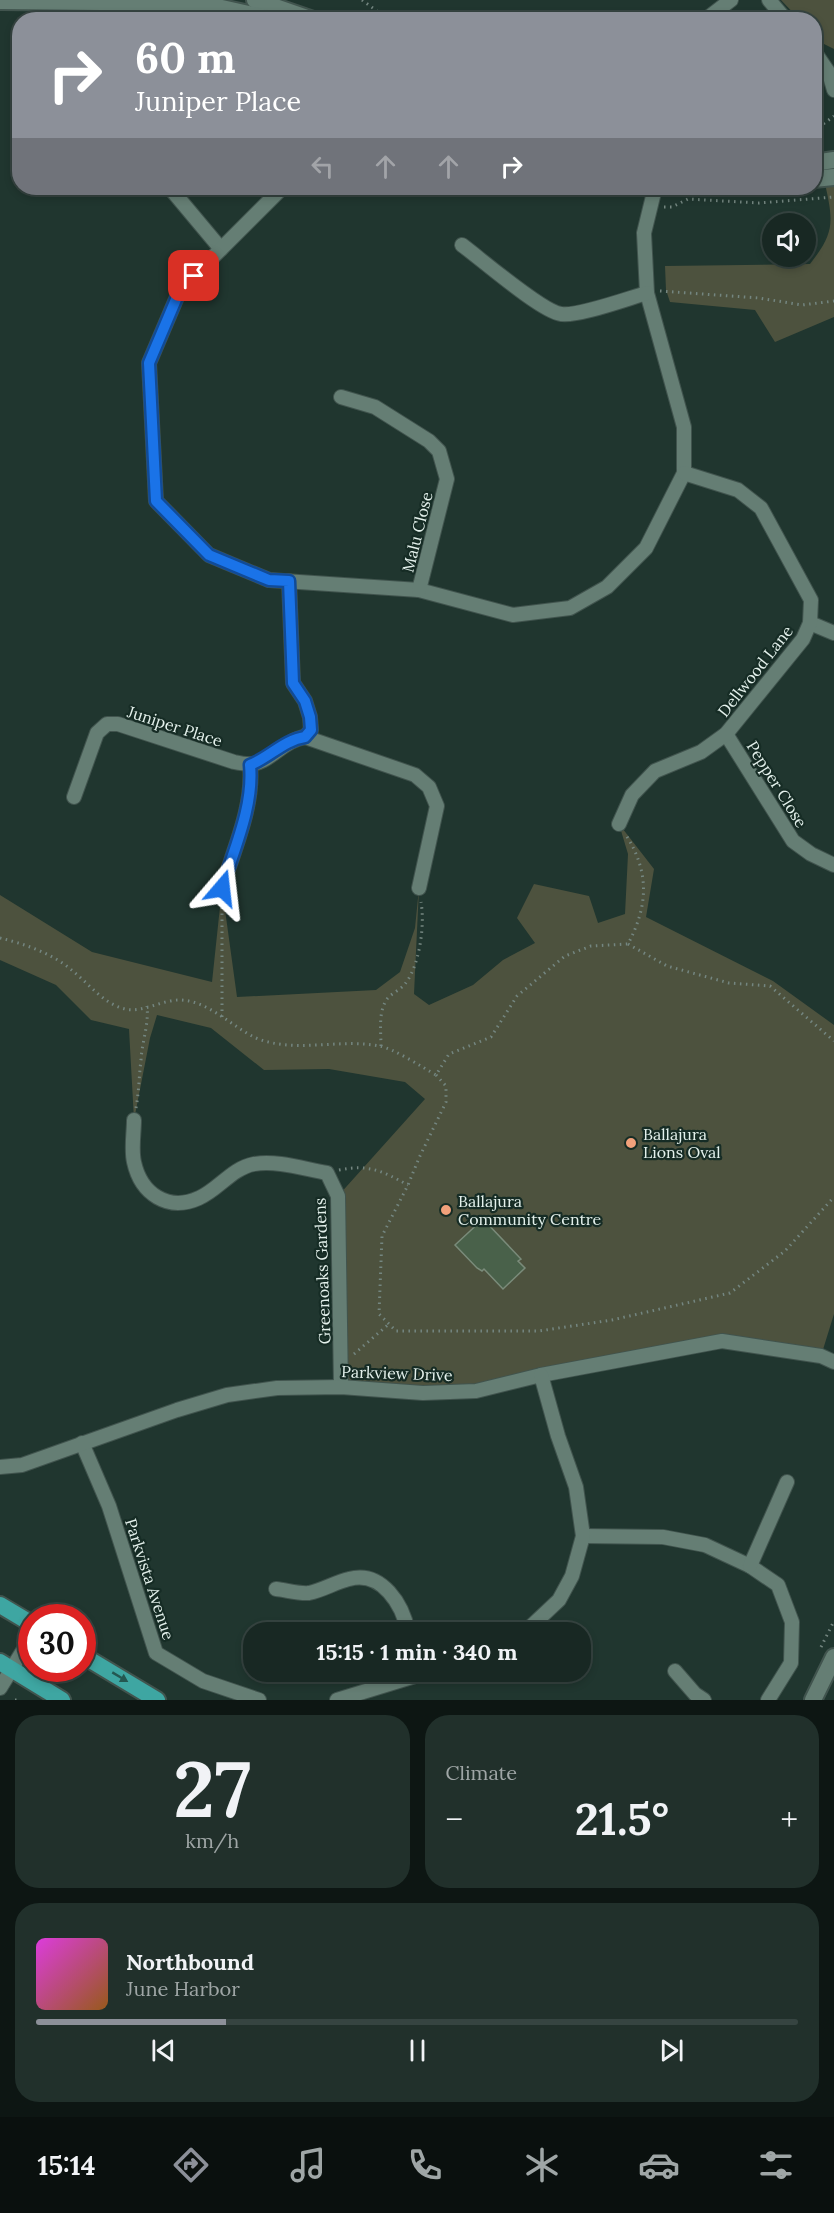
<!DOCTYPE html>
<html lang="en">
<head>
<meta charset="utf-8">
<style>
  :root { --surface:#182823; --page:#21302b; --text:#f1f3f6; --muted:#9fa6a6; --line:#364441; --accent:#8c9099 }
  body { margin:0; font-family:Lora,serif; background:var(--page); color:var(--text); height:100vh; display:flex; flex-direction:column; font-size:22px; white-space:nowrap }
  * { box-sizing:border-box; margin:0 }
  p { font-size:20px; color:var(--muted) }
  .icon { flex:none; width:33px; height:33px; fill:none; stroke:currentColor; stroke-width:2; stroke-linecap:round; stroke-linejoin:round }
  .map { position:relative; height:1700px; overflow:hidden }
  .panel { display:flex; flex-direction:column; gap:15px; padding:15px; background:#0d1613; flex:1 }
  .panel>* { flex:none }
  .hud { position:absolute; left:12px; top:12px; width:810px; height:183px; border-radius:24px; box-shadow:0 3px 9px #0003,0 0 0 2px var(--line); background:#8c9099; color:#fff; overflow:hidden }
  .buttons { position:absolute; left:762px; top:213px; display:grid; gap:12px }
  .buttons a { display:grid; place-items:center; width:54px; height:54px; border-radius:50%; background:var(--surface); box-shadow:0 3px 9px #0003,0 0 0 2px var(--line); font-size:30px }
  .speed { position:absolute; left:18px; top:1604px; display:flex; gap:12px; font-size:30px; font-weight:700; text-align:center }
  .speed>* { display:grid; place-content:center; width:78px; height:78px; border-radius:50%; background:var(--surface); box-shadow:0 3px 9px #0003,0 0 0 2px var(--line); line-height:1 }
  .speed .limit { border:9px solid #d22; background:#fff; color:#111 }
  .pin { position:absolute; display:grid; place-items:center; width:51px; height:51px; color:#fff; margin:-26px; border-radius:12px; box-shadow:0 3px 9px #0006 }
  .me { position:absolute; width:66px; margin:-33px; rotate:17deg; stroke-linejoin:round; filter:drop-shadow(0 0 4px #0008) }
  .turn { display:flex; align-items:center; gap:21px; height:126px; padding:0 24px; font-size:27px }
  .turn .icon { width:78px; height:78px; stroke-width:2.5 }
  .turn b { display:block; font-size:42px; line-height:51px }
  .lanes { display:flex; align-items:center; height:57px; padding:0 24px; background:#0003; justify-content:center; gap:30px; direction:ltr }
  .lanes .off { opacity:.35 }
  .big { font-size:45px; font-weight:800; line-height:1.1 }
  .panel .widget { flex:1; display:flex; flex-direction:column; justify-content:center; gap:9px; min-width:0; padding:0 21px; border-radius:24px; background:var(--page) }
  .panel .dial { align-items:center; gap:0 }
  .dial b { font-size:78px; line-height:1 }
  .song { display:flex; align-items:center; gap:18px }
  .cover { width:72px; height:72px; border-radius:9px; background:linear-gradient(135deg,hsl(300 70% 55%),hsl(30 70% 35%)) }
  .played { height:6px; border-radius:3px; background:linear-gradient(90deg,var(--accent) 25%,var(--line) 25%) }
  .keys { display:flex; justify-content:space-around; direction:ltr }
  .heat { display:flex; justify-content:space-between; align-items:center; font-size:33px; direction:ltr }
  .panel .tiles { flex:1; display:grid; gap:15px; grid-template-columns:1fr 1fr }
  .widget:last-child { grid-column:span 2 }
  .trip { position:absolute; left:243px; top:1622px; width:348px; height:60px; border-radius:24px; background:var(--surface); box-shadow:0 3px 9px #0003,0 0 0 2px var(--line); font-weight:800; line-height:60px; text-align:center }
  .tabs { display:flex; height:96px; justify-content:space-around; align-items:center; background:#0a100e; color:var(--muted) }
  .tabs .icon { width:42px; height:42px }
  .tabs .selected { color:var(--accent) }
  .tabs b { font-size:27px; color:var(--text) }
  .map>svg:first-child { display:block }
  .green { fill:#4d523e }
  .building { fill:#49614a; stroke:#7a8b7a; stroke-width:1.5 }
  .lines { fill:none; stroke-linecap:round; stroke-linejoin:round }
  .minor-casing { stroke:#41544e; stroke-width:16 }
  .secondary-casing { stroke:#41544e; stroke-width:20 }
  .primary-casing { stroke:#41544e; stroke-width:20 }
  .path { stroke:#748680; stroke-width:3; stroke-dasharray:1.5 4.5; stroke-linecap:butt }
  .minor { stroke:#657e74; stroke-width:14 }
  .secondary { stroke:#657e74; stroke-width:16 }
  .primary { stroke:#3ea6a2; stroke-width:16 }
  .oneway { fill:#245751 }
  .route-casing { stroke:#114b97; stroke-width:15 }
  .route { stroke:#1a73e8; stroke-width:10 }
  .poi-dot { fill:#f1a17b; stroke:#162c25; stroke-width:2 }
  .labels { text-anchor:middle; stroke-width:4.5; stroke-linejoin:round; paint-order:stroke }
  .street-label { font-size:16px; fill:#e4f1ec; stroke:#162c25 }
  .poi-label { font-size:16px; fill:#e4f1ec; stroke:#162c25; text-anchor:start }
</style>
</head>
<body>
<div class="map">
<svg width="834" height="1700" viewBox="0 0 834 1700">
  <rect width="100%" height="100%" fill="#20362f"/>
  <!-- green -->
  <g class="green">
    <polygon points="781,0 834,0 834,49 822,43 815,36 814,20 799,19"/>
    <path d="M834,183V317L775,342L755,310L670,302L666,290L665,266L810,264C834,233 834,223 825,184Z"/>
    <polygon points="619,824 654,869 646,917 773,981 834,1025 834,1314 821,1356 722,1341 476,1391 341,1387 338,1196 425,1099 405,1082 329,1069 264,1070 211,1028 157,1015 150,1038 134,1120 129,1029 91,1020 56,985 0,960 0,895 92,952 212,982 222,888 237,997 376,990 400,972 415,928 419,888 414,994 429,1005 473,985 503,960 535,943 517,918 534,884 589,896 598,923 625,914 628,854"/>
  </g>
  <!-- building -->
  <polygon class="building" points="483,1219 521,1259 518,1261 525,1268 503,1289 484,1269 482,1271 477,1268 455,1245"/>
  <g class="lines">
    <defs>
      <g id="minor">
        <polyline points="769,0 786,20"/>
        <polyline points="705,20 731,0"/>
        <polyline points="814,51 829,73 834,90"/>
        <polyline points="170,188 221,249"/>
        <polyline points="282,188 180,290 149,363 156,501 209,555 269,580 419,590 513,615 570,608 607,587 646,548 684,473 684,427 647,293 644,233 655,188"/>
        <path d="M462,245C481,259 542,312 561,314C577,317 629,298 647,293"/>
        <polyline points="341,397 375,407 429,441 439,451 447,479 419,590"/>
        <polyline points="289,581 293,683 305,701 310,717 311,730 305,737 415,775 429,787 437,806 419,888"/>
        <polyline points="810,623 834,633"/>
        <polyline points="726,734 793,841 811,854 834,865"/>
        <path d="M74,797L97,733L107,724H118L234,762C239,763 244,764 249,764C268,765 283,740 305,737"/>
        <polyline points="619,824 632,795 655,771 701,752 726,734 803,639 810,623 811,600 761,508 738,490 684,473"/>
        <path d="M222,888C234,849 254,806 250,765"/>
        <path d="M134,1120C134,1133 131,1149 134,1162C141,1194 168,1212 199,1198C218,1190 232,1168 254,1164C277,1160 304,1169 327,1173L338,1196L341,1387"/>
        <polyline points="82,1443 109,1506 156,1653 203,1681 259,1700"/>
        <polyline points="0,1467 22,1465 177,1410 227,1395 277,1388 341,1387 423,1393 476,1391 541,1375 722,1341 821,1356 834,1362"/>
        <polyline points="583,1536 663,1537 705,1545 750,1566 778,1585 792,1622 791,1663 768,1700"/>
        <polyline points="750,1566 787,1482"/>
        <path d="M276,1589C286,1590 299,1594 309,1593C323,1590 336,1582 349,1579C382,1570 403,1605 408,1632"/>
        <polyline points="525,1632 559,1600 572,1576 583,1536 576,1487 558,1436 541,1375"/>
        <polyline points="675,1671 695,1694 704,1700"/>
        <polyline points="0,1688 32,1636"/>
        <polyline points="337,1700 415,1676 442,1671"/>
      </g>
      <g id="secondary">
        <polyline points="255,0 313,20"/>
        <polyline points="0,1 199,3 276,20"/>
        <polyline points="814,163 834,160"/>
        <polyline points="814,179 834,177"/>
        <polyline points="813,1700 834,1657"/>
      </g>
      <g id="primary">
        <polyline points="0,1605 32,1624"/>
        <polyline points="82,1655 157,1700"/>
        <polyline points="0,1662 62,1700"/>
      </g>
    </defs>
    <!-- minor casing -->
    <use href="#minor" class="minor-casing"/>
    <!-- secondary casing -->
    <use href="#secondary" class="secondary-casing"/>
    <!-- primary casing -->
    <use href="#primary" class="primary-casing"/>
    <!-- path -->
    <g class="path">
      <polyline points="362,0 389,20"/>
      <polyline points="814,131 834,116"/>
      <polyline points="664,207 672,207 688,199 759,203 834,197"/>
      <polyline points="660,291 759,298 802,305 834,301"/>
      <path d="M0,938C25,944 54,954 74,972C90,985 104,1004 125,1009C142,1013 162,1000 179,1000C208,1000 232,1027 256,1038C295,1054 339,1038 379,1046C393,1048 422,1067 436,1075L449,1054L491,1037L517,996L565,956L591,946L628,944C648,906 650,873 626,835"/>
      <polyline points="628,944 667,966 729,983 770,986 834,1041"/>
      <polyline points="222,1017 222,902"/>
      <path d="M381,1046C381,1031 378,1012 387,999C392,993 400,990 405,984C420,965 425,924 421,902"/>
      <polyline points="436,1075 446,1086 446,1102 419,1158 408,1185 382,1236 379,1314 396,1331 539,1331 612,1320 730,1293 785,1251 834,1197"/>
      <path d="M136,1108C139,1092 139,1076 141,1060C142,1041 149,1025 147,1006"/>
      <path d="M339,1170C369,1164 382,1171 408,1185"/>
      <polyline points="354,1354 389,1324"/>
      <polyline points="821,1647 834,1621"/>
      <polyline points="15,1700 19,1700"/>
    </g>
    <!-- minor -->
    <use href="#minor" class="minor"/>
    <!-- secondary -->
    <use href="#secondary" class="secondary"/>
    <!-- primary -->
    <use href="#primary" class="primary"/>
  </g>
  <!-- one-way arrows -->
  <defs><path id="oneway-solid" d="M-6-.8H1V-3.2L6.5 0L1 3.2V.8H-6Z" transform="scale(1.5)"/></defs>
  <use class="oneway" href="#oneway-solid" transform="translate(120 1677) rotate(31)"/>
  <g class="lines">
    <defs>
      <path id="route" d="M194,276L180,290L149,363L156,501L209,555L269,580L289,581L293,683L305,701L310,717L311,730L305,737C284,740 270,757 250,765C254,806 234,849 222,888"/>
    </defs>
    <!-- route casing -->
    <use href="#route" class="route-casing"/>
    <!-- route -->
    <use href="#route" class="route"/>
  </g>
  <!-- markers -->
  <g class="poi-dot">
    <circle cx="631" cy="1143" r="6"/>
    <circle cx="446" cy="1210" r="6"/>
  </g>
  <g class="labels">
    <!-- street labels -->
    <g class="street-label">
      <text transform="translate(417 532) rotate(-76)" y="6">Malu Close</text>
      <text transform="translate(755 671) rotate(-52)" y="6">Dellwood Lane</text>
      <text transform="translate(175 726) rotate(18)" y="6">Juniper Place</text>
      <text transform="translate(777 784) rotate(58)" y="6">Pepper Close</text>
      <text transform="translate(322 1271) rotate(-92)" y="6">Greenoaks Gardens</text>
      <text transform="translate(397 1373) rotate(2)" y="6">Parkview Drive</text>
      <text transform="translate(150 1579) rotate(72)" y="6">Parkvista Avenue</text>
    </g>
    <!-- poi labels -->
    <g class="poi-label">
      <text x="643" y="1140">Ballajura<tspan x="643" dy="18">Lions Oval</tspan></text>
      <text x="458" y="1207">Ballajura<tspan x="458" dy="18">Community Centre</tspan></text>
    </g>
  </g>
</svg>
<div class="buttons">
<a><svg class="icon" aria-label="sound" viewBox="0 0 24 24"><path d="M4 9h4l5-4v14l-5-4H4zM17 9q2 3 0 6"/></svg></a>
</div>
<div class="speed"><div class="limit">30</div></div>
<div class="pin" style="left:194px;top:276px;background:#d93025"><svg class="icon" aria-label="arrive" viewBox="0 0 24 24"><path d="M6 21V4h12l-3 4 3 4H6"/></svg></div>
<svg class="me" style="left:222px;top:888px" viewBox="-20 -20 40 40"><path d="M0-17L14 15 0 8-14 15z" fill="#1a73e8" stroke="#fff" stroke-width="4"/></svg>
<div class="trip">15:15 · 1 min · 340 m</div>
<div class="hud">
<div class="turn"><svg class="icon" aria-label="right" viewBox="0 0 24 24"><path d="M7 20v-9h11M14 6l5 5-5 5"/></svg><div><b>60 m</b>Juniper Place</div></div>
<div class="lanes"><svg class="icon off" aria-label="left" viewBox="0 0 24 24"><path d="M17 20v-9H6M10 6l-5 5 5 5"/></svg><svg class="icon off" aria-label="ahead" viewBox="0 0 24 24"><path d="M12 20V5M6 11l6-6 6 6"/></svg><svg class="icon off" aria-label="ahead" viewBox="0 0 24 24"><path d="M12 20V5M6 11l6-6 6 6"/></svg><svg class="icon" aria-label="right" viewBox="0 0 24 24"><path d="M7 20v-9h11M14 6l5 5-5 5"/></svg></div>
</div>
</div>
<section class="panel">
<div class="tiles">
<div class="widget dial"><b>27</b><p>km/h</p></div>
<div class="widget"><p>Climate</p>
<div class="heat"><a>−</a><b class="big">21.5°</b><a>+</a></div>
</div>
<div class="widget">
<div class="song"><i class="cover"></i><div><b>Northbound</b><p>June Harbor</p></div></div>
<div class="played"></div>
<div class="keys"><svg class="icon" aria-label="previous" viewBox="0 0 24 24"><path d="M18 5L8 12l10 7zM5 5v14"/></svg><svg class="icon" aria-label="pause" viewBox="0 0 24 24"><path d="M8 5v14M16 5v14"/></svg><svg class="icon" aria-label="next" viewBox="0 0 24 24"><path d="M6 5l10 7-10 7zM19 5v14"/></svg></div>
</div>
</div>
</section>
<nav class="tabs">
<b>15:14</b>
<svg class="icon selected" aria-label="directions" viewBox="0 0 24 24"><path d="M12 3l9 9-9 9-9-9zM9 14v-3h6M13 9l2 2-2 2"/></svg>
<svg class="icon" aria-label="music" viewBox="0 0 24 24"><path d="M9 18V5l10-2v13"/><circle cx="6" cy="18" r="3"/><circle cx="16" cy="16" r="3"/></svg>
<svg class="icon" aria-label="phone" viewBox="0 0 24 24"><path d="M5 4h4l2 5-3 2q2 4 5 5l2-3 5 2v4C11 20 4 13 5 4z"/></svg>
<svg class="icon" aria-label="climate" viewBox="0 0 24 24"><path d="M12 3v18M4 7l16 10M4 17L20 7"/></svg>
<svg class="icon" aria-label="car" viewBox="0 0 24 24"><path d="M5 17H2v-5l4-1 3-4h7l3 4 3 1v5h-3M9 17h6M6 11h13"/><circle cx="7" cy="17" r="2"/><circle cx="17" cy="17" r="2"/></svg>
<svg class="icon" aria-label="filters" viewBox="0 0 24 24"><path d="M4 7h16M4 17h16"/><circle cx="9" cy="7" r="2"/><circle cx="15" cy="17" r="2"/></svg>
</nav>
</body>
</html>
